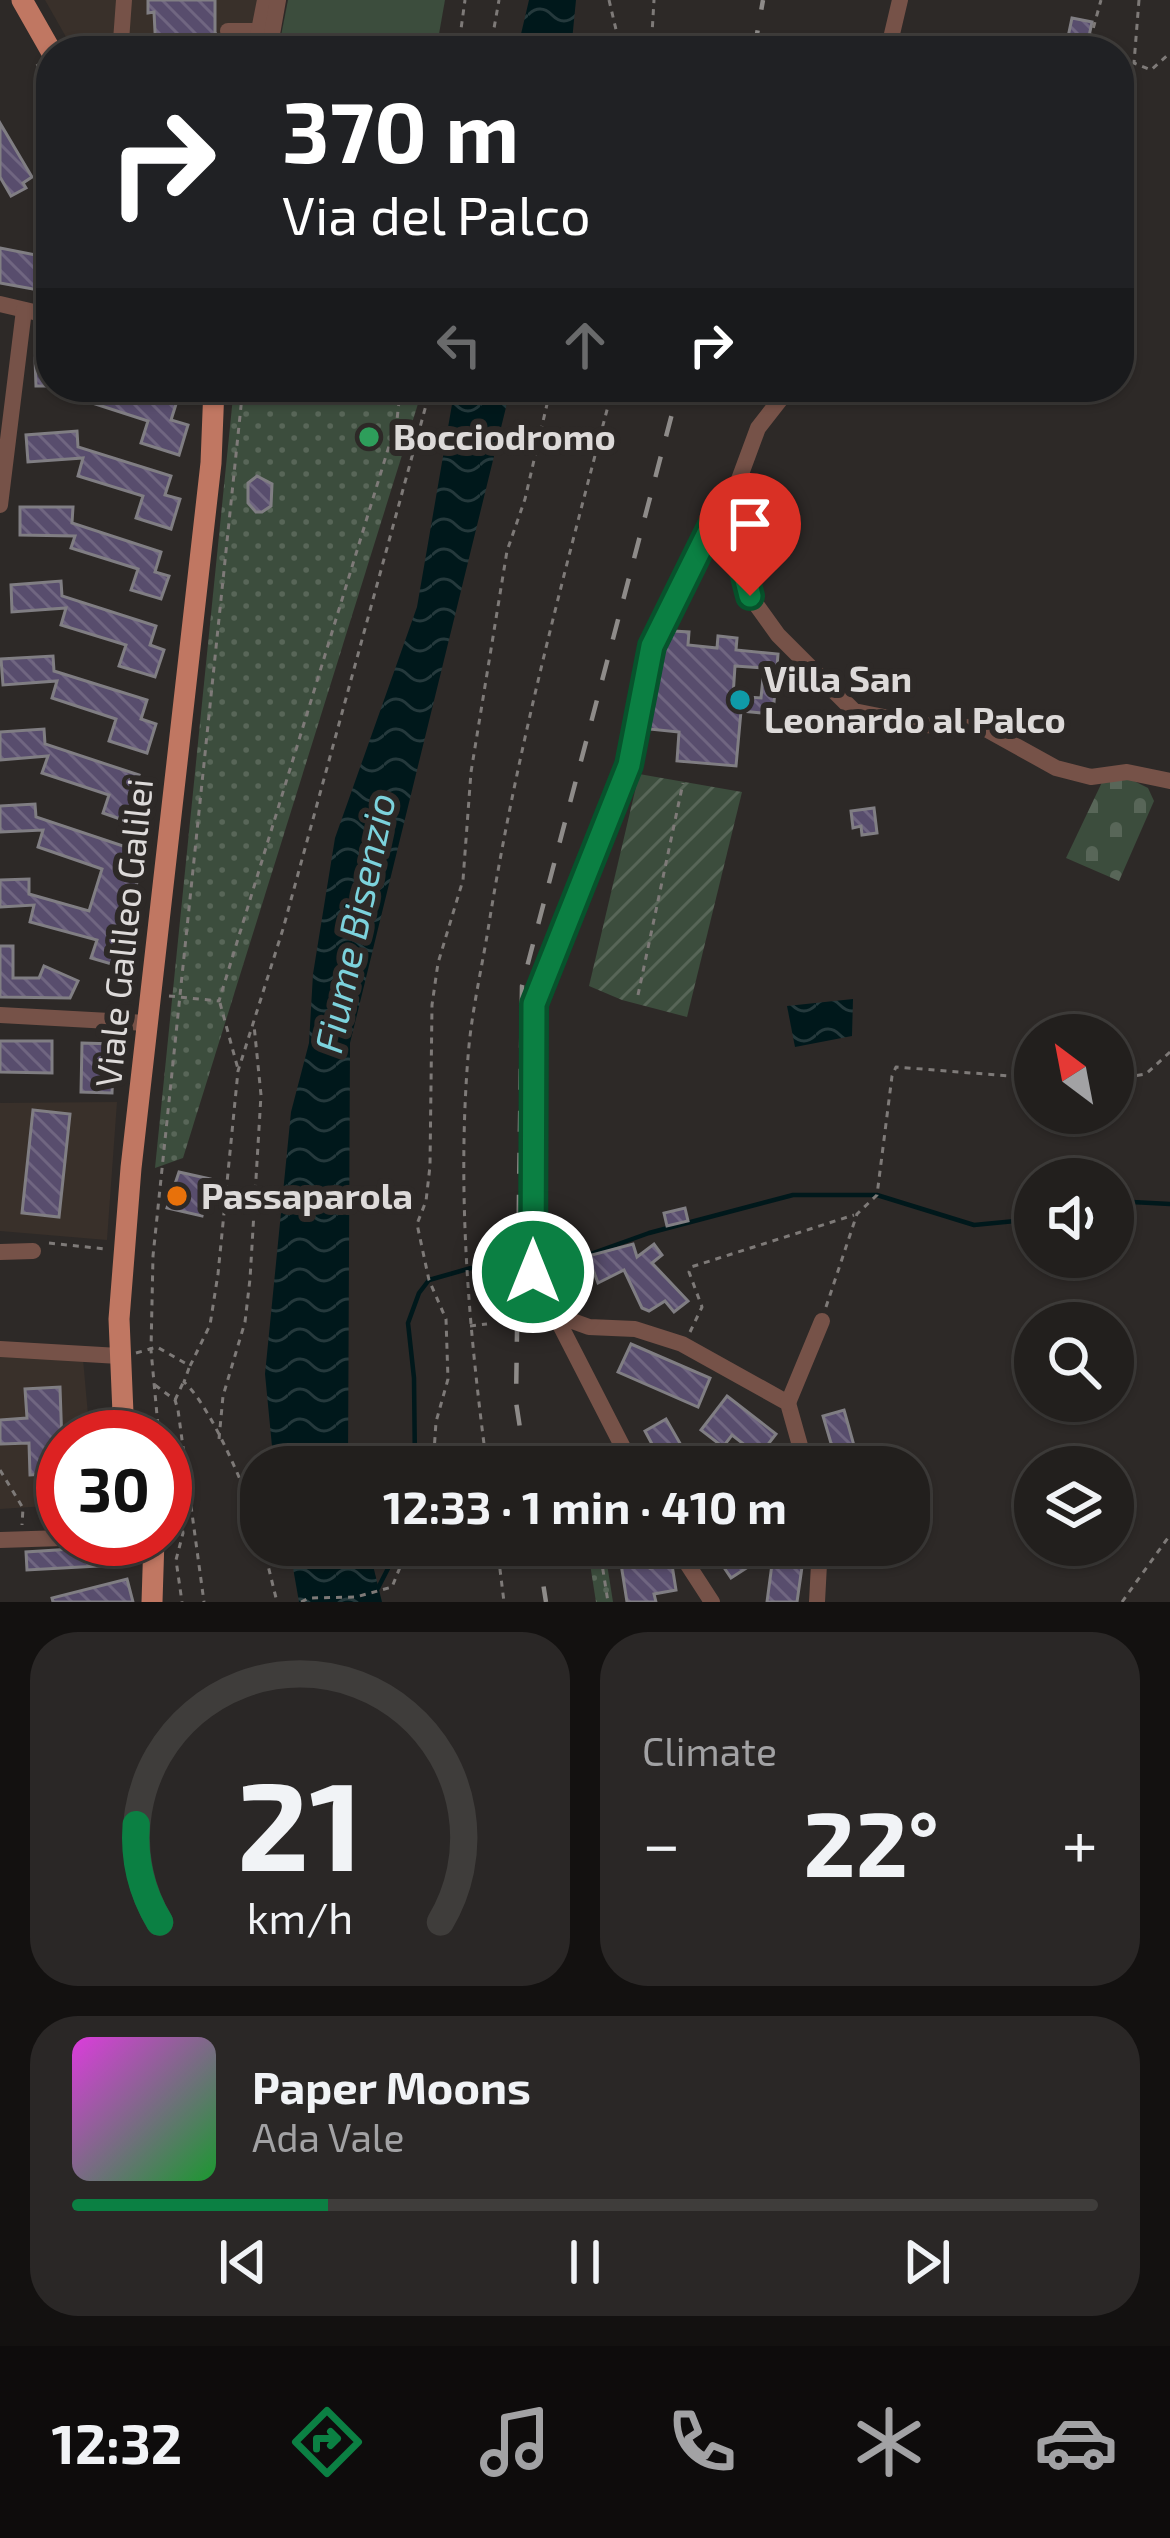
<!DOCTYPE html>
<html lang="en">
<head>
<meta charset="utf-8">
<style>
  :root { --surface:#221f1d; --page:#2a2726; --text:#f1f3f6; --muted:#a2a2a4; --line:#3f3d3b; --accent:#0b8043 }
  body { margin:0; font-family:"Exo 2",sans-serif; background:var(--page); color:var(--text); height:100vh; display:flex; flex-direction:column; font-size:45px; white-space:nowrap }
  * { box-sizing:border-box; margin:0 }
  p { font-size:39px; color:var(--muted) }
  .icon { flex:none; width:66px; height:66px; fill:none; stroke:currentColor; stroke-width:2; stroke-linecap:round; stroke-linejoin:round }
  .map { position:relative; height:1602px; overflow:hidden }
  .drawer { display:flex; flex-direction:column; gap:30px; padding:30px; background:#131110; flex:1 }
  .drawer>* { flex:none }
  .hud { position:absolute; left:36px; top:36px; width:1098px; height:366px; border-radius:48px; box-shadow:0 3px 9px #0004,0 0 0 3px var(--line); background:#202124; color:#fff; overflow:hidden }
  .needle { width:78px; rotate:328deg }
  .controls { position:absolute; left:1014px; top:1014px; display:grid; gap:24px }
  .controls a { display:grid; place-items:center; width:120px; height:120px; border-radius:50%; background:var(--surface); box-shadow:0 3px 9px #0004,0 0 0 3px var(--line); font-size:60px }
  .speed { position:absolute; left:36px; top:1410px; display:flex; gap:24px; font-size:60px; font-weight:700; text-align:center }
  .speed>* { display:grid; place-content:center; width:156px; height:156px; border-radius:50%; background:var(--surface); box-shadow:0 3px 9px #0004,0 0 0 3px var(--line); line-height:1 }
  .speed .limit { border:18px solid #d22; background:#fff; color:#111 }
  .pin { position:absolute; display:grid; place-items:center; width:102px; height:102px; color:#fff; margin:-123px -51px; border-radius:50% 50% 50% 0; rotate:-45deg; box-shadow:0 0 12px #0007 }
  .pin .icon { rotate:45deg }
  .me { position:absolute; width:132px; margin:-66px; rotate:0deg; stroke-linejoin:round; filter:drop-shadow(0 0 9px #0008) }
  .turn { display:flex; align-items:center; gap:42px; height:252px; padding:0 48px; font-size:54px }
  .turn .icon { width:156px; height:156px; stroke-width:2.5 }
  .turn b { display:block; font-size:84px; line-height:102px }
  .lanes { display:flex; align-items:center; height:114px; padding:0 48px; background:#0003; justify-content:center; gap:60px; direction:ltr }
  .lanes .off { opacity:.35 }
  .big { font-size:90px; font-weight:700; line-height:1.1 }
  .drawer .widget { flex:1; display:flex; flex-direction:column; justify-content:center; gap:18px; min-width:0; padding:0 42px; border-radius:48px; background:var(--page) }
  .drawer .dial { align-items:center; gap:0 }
  .dial svg { height:312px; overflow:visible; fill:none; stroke:var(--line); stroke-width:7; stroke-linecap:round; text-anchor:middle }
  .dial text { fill:var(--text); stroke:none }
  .song { display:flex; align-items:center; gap:36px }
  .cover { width:144px; height:144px; border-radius:18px; background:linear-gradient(135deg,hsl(300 70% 55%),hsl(130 70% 35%)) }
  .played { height:12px; border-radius:6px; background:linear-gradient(90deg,var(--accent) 25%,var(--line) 25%) }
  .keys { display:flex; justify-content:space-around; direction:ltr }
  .heat { display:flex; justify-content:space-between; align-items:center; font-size:66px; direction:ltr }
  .drawer .tiles { flex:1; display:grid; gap:30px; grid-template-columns:1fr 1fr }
  .widget:last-child { grid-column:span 2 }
  .trip { position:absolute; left:240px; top:1446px; width:690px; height:120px; border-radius:48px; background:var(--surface); box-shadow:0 3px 9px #0004,0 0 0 3px var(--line); font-weight:700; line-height:120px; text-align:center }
  .menu { display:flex; height:192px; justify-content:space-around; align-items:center; background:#0e0c0c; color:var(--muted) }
  .menu .icon { width:84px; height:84px }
  .menu .current { color:var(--accent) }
  .menu b { font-size:54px; color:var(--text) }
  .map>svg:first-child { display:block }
  .built { fill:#39302a }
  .grass { fill:#3c4d3d }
  .cemetery { fill:url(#cemetery-stones) }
  .park { fill:url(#park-dots) }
  .garden { fill:url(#garden-furrows) }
  .water { fill:url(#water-waves) }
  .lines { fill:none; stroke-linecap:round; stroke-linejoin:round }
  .stream { stroke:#00181b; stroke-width:4.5 }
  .building { fill:url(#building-back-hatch); stroke:#807e83; stroke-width:3; fill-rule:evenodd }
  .path { stroke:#7e7a78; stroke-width:3; stroke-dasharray:6 6; stroke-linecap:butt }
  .minor { stroke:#765248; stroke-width:16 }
  .major { stroke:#c07762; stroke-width:21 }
  .rail { stroke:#8e8b89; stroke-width:4.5; stroke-dasharray:21 21; stroke-linecap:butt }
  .route-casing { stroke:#07532c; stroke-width:30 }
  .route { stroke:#0b8043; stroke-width:21 }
  .leisure-dot { fill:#2e9e5b; stroke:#2d2927; stroke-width:4.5 }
  .culture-dot { fill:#0f9aa8; stroke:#2d2927; stroke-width:4.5 }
  .food-dot { fill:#e8710a; stroke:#2d2927; stroke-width:4.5 }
  .labels { text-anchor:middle; stroke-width:12; stroke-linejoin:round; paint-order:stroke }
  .poi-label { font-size:36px; font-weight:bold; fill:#dddad9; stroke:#2d2927; text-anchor:start }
  .street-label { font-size:36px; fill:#dddad9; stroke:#2d2927 }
  .water-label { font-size:39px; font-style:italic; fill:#7cd2dc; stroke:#2d2927 }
</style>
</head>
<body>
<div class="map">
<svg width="1170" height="1602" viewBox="0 0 1170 1602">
  <defs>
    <pattern id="cemetery-stones" width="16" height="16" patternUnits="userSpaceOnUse" patternTransform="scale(3)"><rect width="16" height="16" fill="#3c4d3d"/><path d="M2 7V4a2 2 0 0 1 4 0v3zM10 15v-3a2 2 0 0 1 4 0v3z" fill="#586658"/></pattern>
    <pattern id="park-dots" width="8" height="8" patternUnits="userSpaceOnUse" patternTransform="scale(3)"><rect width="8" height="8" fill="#3c4d3d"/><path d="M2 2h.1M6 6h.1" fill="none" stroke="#586658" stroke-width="1.8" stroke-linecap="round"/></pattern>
    <pattern id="garden-furrows" width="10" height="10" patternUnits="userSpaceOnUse" patternTransform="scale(3)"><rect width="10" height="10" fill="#3c4d3d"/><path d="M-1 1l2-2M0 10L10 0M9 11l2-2" fill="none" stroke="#586658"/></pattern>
    <pattern id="water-waves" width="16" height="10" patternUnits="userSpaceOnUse" patternTransform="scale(3)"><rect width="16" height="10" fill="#00181b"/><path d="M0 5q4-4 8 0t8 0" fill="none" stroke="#25393c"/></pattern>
    <pattern id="building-back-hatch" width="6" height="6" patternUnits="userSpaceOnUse" patternTransform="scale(3)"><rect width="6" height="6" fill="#584d6d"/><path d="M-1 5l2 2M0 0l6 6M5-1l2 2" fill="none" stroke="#706681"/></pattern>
  </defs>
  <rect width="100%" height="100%" fill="#2d2927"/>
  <!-- built -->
  <g class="built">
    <polygon points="45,0 282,0 271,51 74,51"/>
    <polygon points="117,1102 107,1240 0,1231 0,1103"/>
    <polygon points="0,1355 83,1359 90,1437 63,1437 63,1505 0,1509"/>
  </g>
  <!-- grass -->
  <polygon class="grass" points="288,0 445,0 436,51 278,51"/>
  <!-- cemetery -->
  <polygon class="cemetery" points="1126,777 1148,788 1154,801 1119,881 1066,858 1104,778"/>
  <!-- park -->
  <g class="park">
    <polygon points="234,387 408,387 422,391 183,1158 155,1168"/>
    <polygon points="587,1545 604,1545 613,1602 596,1602"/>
  </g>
  <!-- garden -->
  <polygon class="garden" points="639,774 742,792 687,1017 622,1000 589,986"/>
  <!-- water -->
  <g class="water">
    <polygon points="529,0 576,0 571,51 517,51"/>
    <polygon points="455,387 511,387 350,1043 348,1467 274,1467 265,1374 291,1112 309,1043 313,974 335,838 417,607"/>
    <polygon points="853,999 852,1036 795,1047 787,1006"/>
    <polygon points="289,1545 368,1545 382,1602 299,1602"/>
  </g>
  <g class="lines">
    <!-- stream -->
    <g class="stream">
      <polyline points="1113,1201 1170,1204"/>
      <polyline points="512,1268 519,1267"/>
      <polyline points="543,1271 649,1233 793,1195 877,1195 974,1225 1035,1219"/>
      <polyline points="415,1467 414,1378 408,1323 419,1293 429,1280 471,1268"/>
      <polyline points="378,1588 400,1545"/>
    </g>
  </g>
  <!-- building -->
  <g class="building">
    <polygon points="148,0 215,0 215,32 223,51 156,51 154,12 148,13"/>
    <polygon points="1072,18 1092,22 1088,41 1068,37"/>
    <polygon points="0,123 32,177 23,183 26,188 11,196 0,177"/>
    <polygon points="0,248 51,258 44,291 0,283"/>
    <polygon points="51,357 51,386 36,386 35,358"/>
    <polygon points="90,387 132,387 177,401 171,420 188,425 179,455 141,443 148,421 86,401"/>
    <polygon points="77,431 78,447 171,476 165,495 180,499 171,529 136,518 143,496 78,476 83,458 28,462 26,435"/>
    <polygon points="257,476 272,484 271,506 262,512 256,512 248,503 248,483"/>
    <polygon points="20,507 73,507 72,523 161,552 155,572 169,576 161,599 131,590 138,569 71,548 75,536 20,535"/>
    <polygon points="61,581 62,596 156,626 150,645 164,650 155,677 119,666 126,645 61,625 66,608 12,612 11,585"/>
    <path d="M673,631L689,632L688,645L717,648L718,636L737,638L736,650L778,654L773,714L741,711L736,766L677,761L679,732L649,729L664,650ZM735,666L764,668L761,698L733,696Z"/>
    <polygon points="53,656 54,671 147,700 141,719 156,724 147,753 109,741 116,719 52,698 57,681 3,685 1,659"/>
    <polygon points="44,729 45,744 139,775 132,794 148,799 140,826 103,813 109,795 42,773 48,756 0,760 0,732"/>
    <polygon points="35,804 36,817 132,849 125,869 140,874 118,936 133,940 125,968 91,958 97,940 30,922 34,905 0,907 0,880 29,879 29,894 89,911 102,869 38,847 43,830 0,832 0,806"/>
    <polygon points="874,808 877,833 862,835 861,826 853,828 851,811"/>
    <polygon points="0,946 13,946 13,978 39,978 44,966 78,981 70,998 0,997"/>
    <polygon points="0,1041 52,1041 52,1073 0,1072"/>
    <polygon points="82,1043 114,1044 112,1093 81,1092"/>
    <polygon points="33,1110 70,1114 59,1217 22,1213"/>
    <polygon points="179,1172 210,1179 202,1216 167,1208"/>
    <polygon points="685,1208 688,1221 667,1226 664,1213"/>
    <polygon points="633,1244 637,1257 654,1244 662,1255 652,1263 688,1301 674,1312 665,1301 649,1311 642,1308 624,1270 598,1283 588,1256"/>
    <polygon points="631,1344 710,1378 698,1407 618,1372"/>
    <polygon points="60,1387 63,1473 30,1475 29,1443 0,1444 0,1420 27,1418 25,1389"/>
    <polygon points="727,1396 776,1434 759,1456 732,1435 723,1447 701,1430"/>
    <polygon points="844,1410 860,1467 838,1467 823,1416"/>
    <polygon points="666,1419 681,1445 671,1467 646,1467 660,1459 645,1431"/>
    <polygon points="709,1545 738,1545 751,1565 731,1578"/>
    <polygon points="646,1546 650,1568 672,1565 676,1590 654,1594 656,1602 627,1602 619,1551"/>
    <polygon points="72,1549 81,1554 116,1557 116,1565 27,1570 26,1552"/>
    <polygon points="774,1549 804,1553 797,1602 767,1602"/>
    <polygon points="127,1579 133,1602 53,1602 52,1598"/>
  </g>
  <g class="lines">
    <!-- path -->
    <g class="path">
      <polyline points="609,0 618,38 617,51"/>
      <polyline points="1139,0 1134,63 1151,70 1170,53"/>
      <polyline points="458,51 465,0"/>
      <polyline points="490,51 499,0"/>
      <polyline points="651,51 654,0"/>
      <polyline points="1087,51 1101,0"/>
      <polyline points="37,64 51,89"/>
      <polyline points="638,995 683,783"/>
      <polyline points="169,996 219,1001 397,420 399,401 392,387"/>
      <polyline points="220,1003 238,1069"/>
      <polyline points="1113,1079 1146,1074 1170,1052"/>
      <polyline points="49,1243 105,1249"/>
      <polyline points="826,1307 857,1214 877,1195 892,1076 896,1067 1035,1078"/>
      <polyline points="470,1326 487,1324"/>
      <polyline points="690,1332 702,1307 689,1272 691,1267 854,1215"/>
      <polyline points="136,1353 157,1347 190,1366 210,1325 218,1274 238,1071 283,929 431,387"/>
      <path d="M189,1368L184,1382C212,1407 251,1500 261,1538"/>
      <polyline points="155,1385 175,1400 178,1410 204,1602"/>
      <polyline points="175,1400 183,1383"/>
      <polyline points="159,1437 151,1350 153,1256 243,387"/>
      <polyline points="219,1439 223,1396 245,1322 250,1279 261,1095 254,1025"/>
      <polyline points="433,1467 436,1422 448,1379 446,1319 429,1280 417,1224 426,1201 430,1166 432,1005 438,963 463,880 471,772 507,551 525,499 551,387"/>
      <path d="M487,1467C469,1331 457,1195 468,1057C471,1015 481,972 488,930C517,746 566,567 613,387"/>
      <polyline points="0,1470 23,1508 22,1525"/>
      <polyline points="165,1487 179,1509 183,1533 176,1560 182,1602"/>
      <polyline points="263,1545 277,1602"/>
      <polyline points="497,1545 504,1602"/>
      <polyline points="599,1545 608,1602"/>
      <polyline points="484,1565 497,1561"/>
      <polyline points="301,1602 309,1598 356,1597 392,1587 409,1545"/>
      <polyline points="1122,1602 1170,1535"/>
    </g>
    <!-- minor -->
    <g class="minor">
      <polyline points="124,0 121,41 145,41"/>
      <polyline points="228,31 258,31"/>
      <polyline points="255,51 265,0"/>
      <polyline points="269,51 278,0"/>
      <polyline points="888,51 900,0"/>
      <polyline points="0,304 51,316"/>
      <polyline points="0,505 24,310"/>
      <polyline points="728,509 758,428 790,387"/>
      <polyline points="0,1015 146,1023"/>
      <polyline points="0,1252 33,1251"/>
      <polyline points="553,1314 589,1327 635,1329 682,1344 788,1403 806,1467"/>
      <polyline points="0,1349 119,1356"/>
      <polyline points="788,1403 822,1321"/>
      <polyline points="633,1467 533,1272 534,1004 629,765 652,646 711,527 728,509 750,596 778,635 854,711 924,725 984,728 1056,768 1091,777 1127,772 1170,781"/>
      <polyline points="0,1540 63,1538"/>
      <polyline points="675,1545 712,1602"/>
      <polyline points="817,1602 820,1545"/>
    </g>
    <!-- major -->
    <g class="major">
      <polyline points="22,0 51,51"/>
      <polyline points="124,1437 119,1319 131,1168 211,463 214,387"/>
      <polyline points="83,1539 108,1543 133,1539"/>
      <polyline points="152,1602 154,1539"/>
    </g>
    <!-- rail -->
    <g class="rail">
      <polyline points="754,51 763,0"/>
      <polyline points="526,1467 516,1402 522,986 679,387"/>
      <polyline points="537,1545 546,1602"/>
    </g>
  </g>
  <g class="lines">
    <defs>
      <polyline id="route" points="533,1272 534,1004 629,765 652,646 711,527 728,509 750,596"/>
    </defs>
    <!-- route casing -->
    <use href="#route" class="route-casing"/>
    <!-- route -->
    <use href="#route" class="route"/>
  </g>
  <!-- markers -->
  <circle class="leisure-dot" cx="369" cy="437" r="12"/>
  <circle class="culture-dot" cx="740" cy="700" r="12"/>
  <circle class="food-dot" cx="177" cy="1196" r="12"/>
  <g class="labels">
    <!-- poi labels -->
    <g class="poi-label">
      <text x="393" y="450">Bocciodromo</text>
      <text x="764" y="692">Villa San<tspan x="764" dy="41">Leonardo al Palco</tspan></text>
      <text x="201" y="1209">Passaparola</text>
    </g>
    <!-- street labels -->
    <g class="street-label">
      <text transform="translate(124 933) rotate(-84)" y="13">Viale Galileo Galilei</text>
    </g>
    <!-- water labels -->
    <g class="water-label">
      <text transform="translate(355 923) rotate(-78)" y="14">Fiume Bisenzio</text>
    </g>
  </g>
</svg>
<div class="controls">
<a><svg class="needle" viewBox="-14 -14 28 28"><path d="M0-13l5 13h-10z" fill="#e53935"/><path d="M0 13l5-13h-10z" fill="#a2a2a4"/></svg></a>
<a><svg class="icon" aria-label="sound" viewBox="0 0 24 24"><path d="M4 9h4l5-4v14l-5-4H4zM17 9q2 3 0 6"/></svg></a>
<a><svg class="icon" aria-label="search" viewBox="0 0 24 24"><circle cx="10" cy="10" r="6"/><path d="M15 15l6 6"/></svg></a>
<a><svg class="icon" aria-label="layers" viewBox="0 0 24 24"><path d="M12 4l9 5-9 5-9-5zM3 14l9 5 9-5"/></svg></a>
</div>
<div class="speed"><div class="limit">30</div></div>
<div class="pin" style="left:750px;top:596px;background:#d93025"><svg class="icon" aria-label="arrive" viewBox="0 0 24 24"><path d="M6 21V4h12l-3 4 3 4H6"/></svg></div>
<svg class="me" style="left:533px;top:1272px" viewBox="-20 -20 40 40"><circle r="17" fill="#0b8043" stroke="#fff" stroke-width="3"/><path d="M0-11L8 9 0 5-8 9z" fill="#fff"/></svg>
<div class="trip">12:33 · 1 min · 410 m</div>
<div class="hud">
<div class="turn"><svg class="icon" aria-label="right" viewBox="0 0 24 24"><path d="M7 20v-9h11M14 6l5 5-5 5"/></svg><div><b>370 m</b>Via del Palco</div></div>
<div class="lanes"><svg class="icon off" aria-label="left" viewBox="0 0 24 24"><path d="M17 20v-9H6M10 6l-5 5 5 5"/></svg><svg class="icon off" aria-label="ahead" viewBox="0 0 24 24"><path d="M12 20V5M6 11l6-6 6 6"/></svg><svg class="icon" aria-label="right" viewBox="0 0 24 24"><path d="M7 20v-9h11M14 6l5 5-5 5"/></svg></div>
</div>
</div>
<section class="drawer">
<div class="tiles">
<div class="widget dial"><svg viewBox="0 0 100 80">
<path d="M14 69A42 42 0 1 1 86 69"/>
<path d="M14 69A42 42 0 0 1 8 44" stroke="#0b8043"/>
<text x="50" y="56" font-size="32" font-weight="700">21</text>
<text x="50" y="72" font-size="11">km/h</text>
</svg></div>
<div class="widget"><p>Climate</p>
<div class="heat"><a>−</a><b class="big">22°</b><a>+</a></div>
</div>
<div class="widget">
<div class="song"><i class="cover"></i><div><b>Paper Moons</b><p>Ada Vale</p></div></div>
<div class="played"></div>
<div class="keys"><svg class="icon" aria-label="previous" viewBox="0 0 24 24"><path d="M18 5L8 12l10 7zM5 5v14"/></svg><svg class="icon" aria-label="pause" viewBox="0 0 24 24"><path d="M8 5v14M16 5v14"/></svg><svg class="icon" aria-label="next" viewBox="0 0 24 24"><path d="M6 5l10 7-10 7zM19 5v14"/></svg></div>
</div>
</div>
</section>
<nav class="menu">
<b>12:32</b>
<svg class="icon current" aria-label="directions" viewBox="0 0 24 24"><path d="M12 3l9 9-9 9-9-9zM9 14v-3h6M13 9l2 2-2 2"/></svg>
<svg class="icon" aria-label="music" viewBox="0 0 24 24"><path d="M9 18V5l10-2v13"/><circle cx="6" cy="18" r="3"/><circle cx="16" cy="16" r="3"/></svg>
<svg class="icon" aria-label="phone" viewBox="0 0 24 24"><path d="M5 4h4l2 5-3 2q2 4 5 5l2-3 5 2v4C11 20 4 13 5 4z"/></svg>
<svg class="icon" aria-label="climate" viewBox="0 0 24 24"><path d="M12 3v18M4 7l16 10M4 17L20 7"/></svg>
<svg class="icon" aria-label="car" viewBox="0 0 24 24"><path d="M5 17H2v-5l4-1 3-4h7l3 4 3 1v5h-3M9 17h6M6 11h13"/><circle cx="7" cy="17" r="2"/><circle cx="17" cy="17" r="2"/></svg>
</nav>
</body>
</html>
